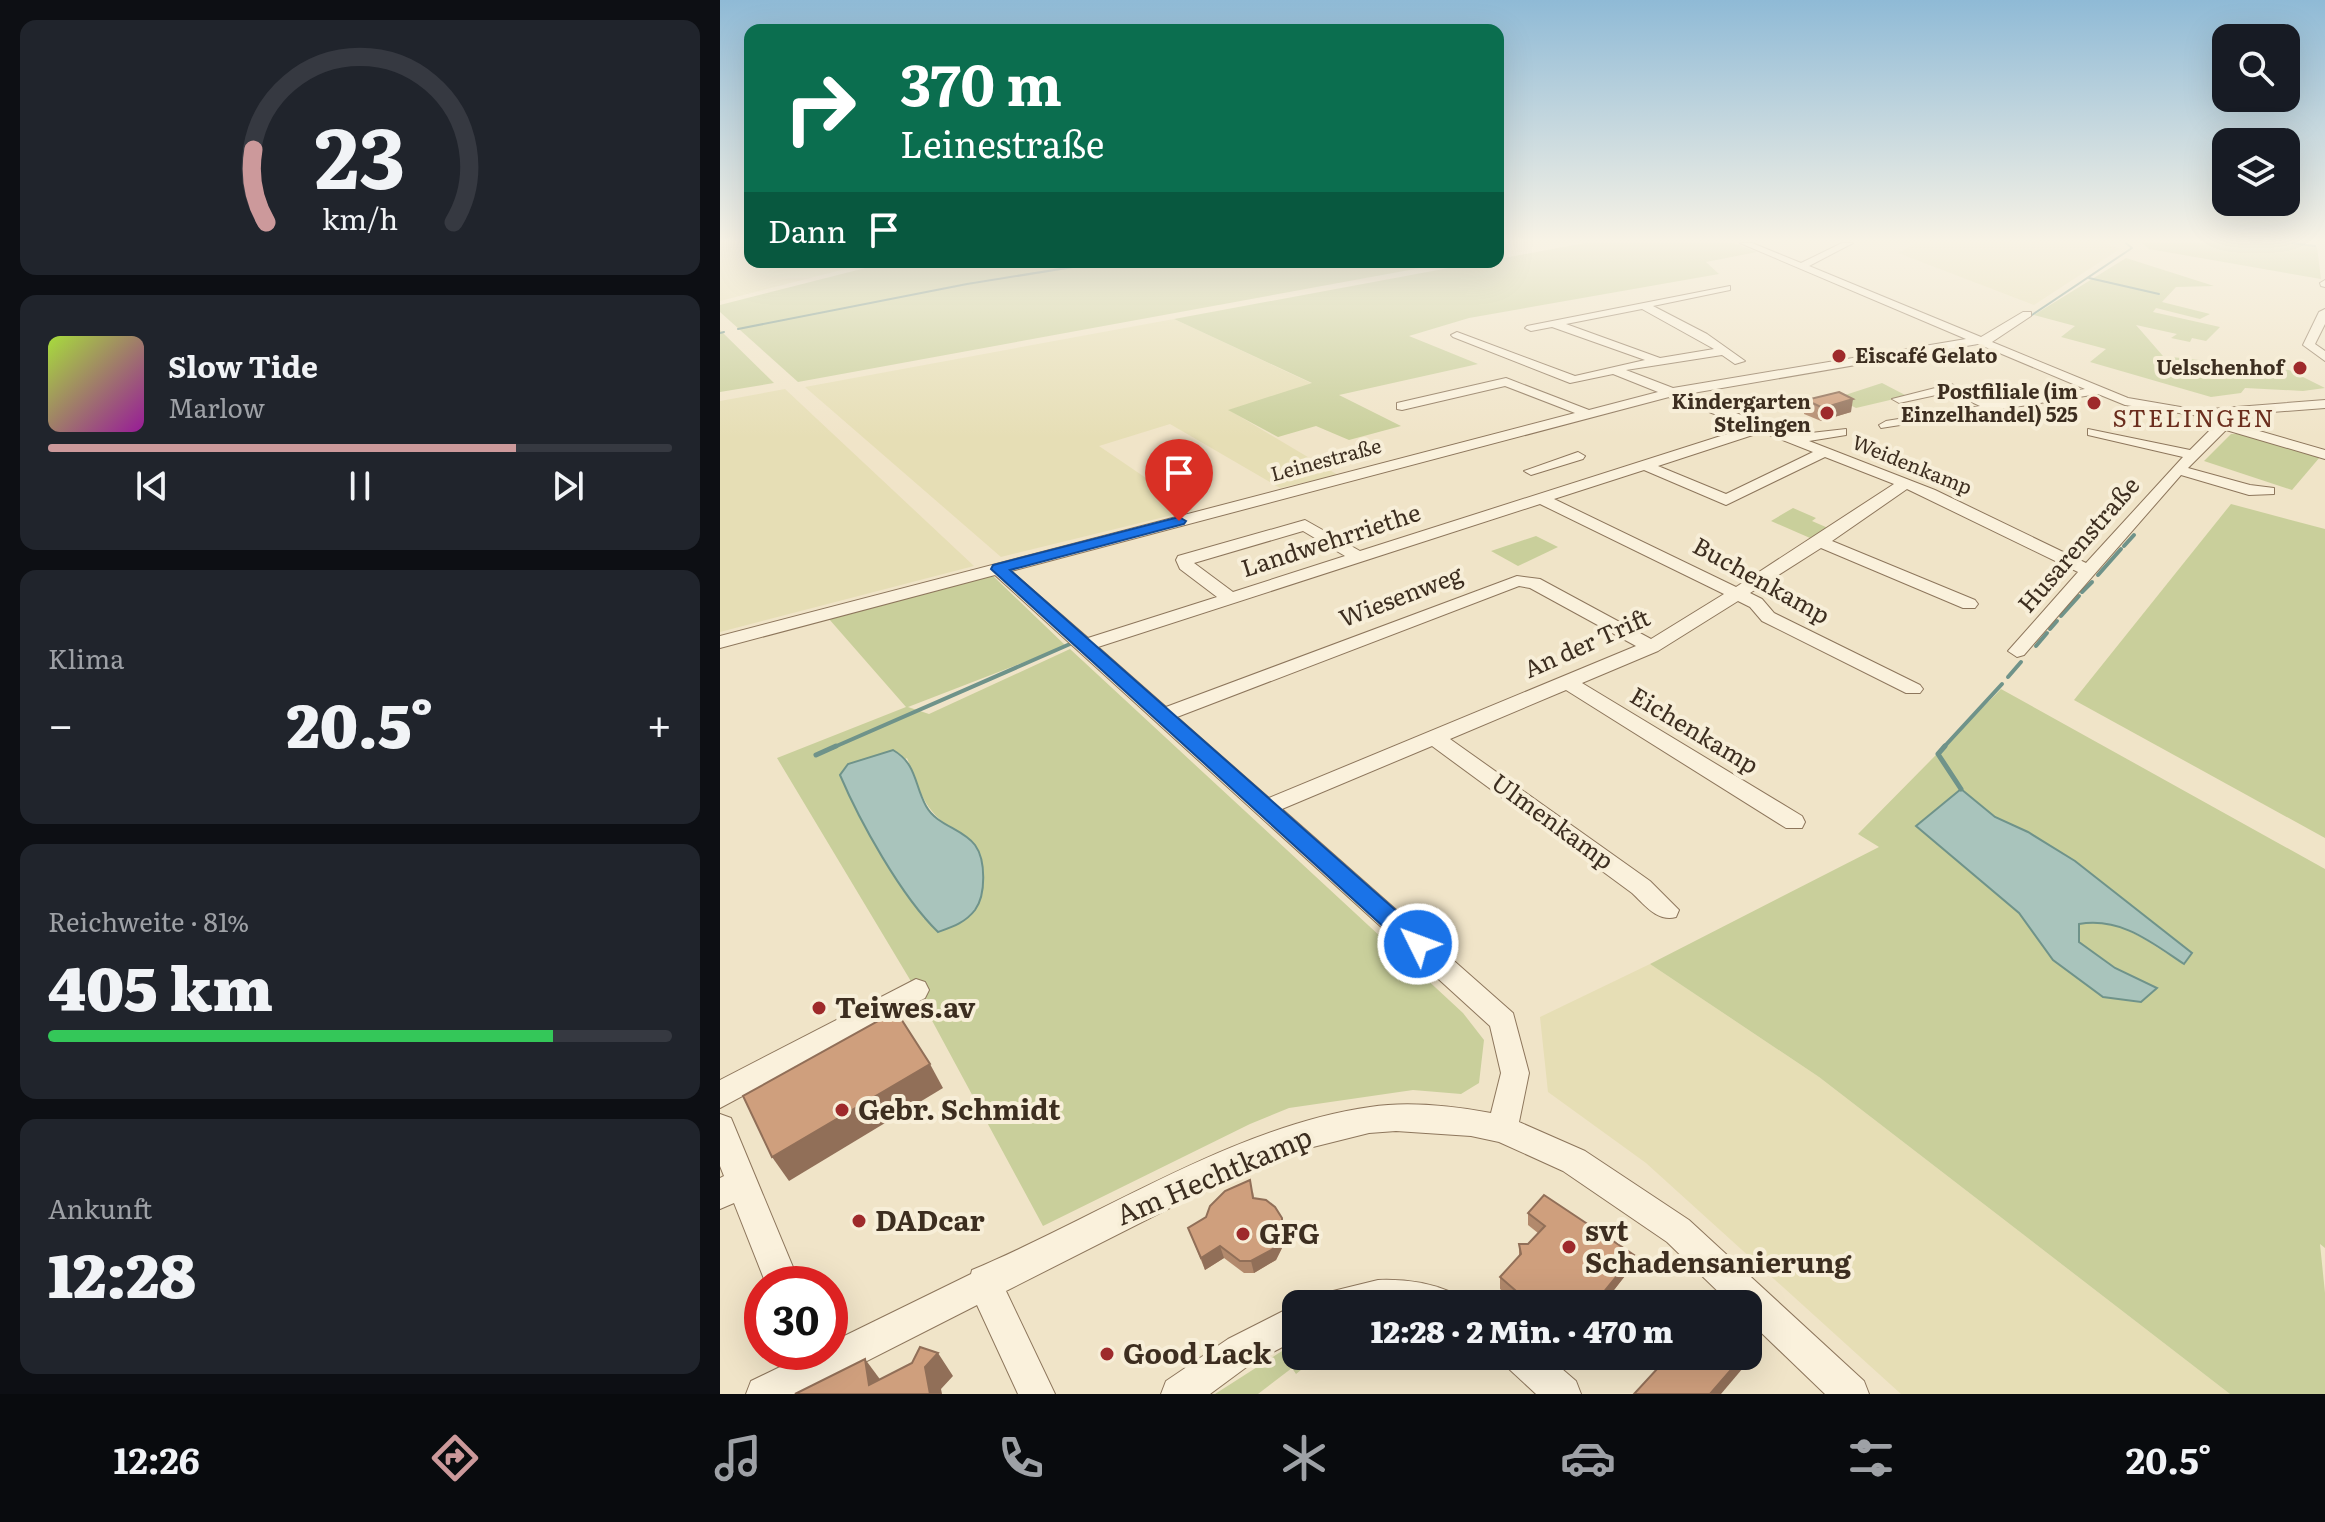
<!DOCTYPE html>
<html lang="de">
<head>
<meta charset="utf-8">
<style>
  :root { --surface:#171b24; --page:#20242c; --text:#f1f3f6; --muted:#9ea1a6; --line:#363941; --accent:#cc999b }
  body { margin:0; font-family:Literata,serif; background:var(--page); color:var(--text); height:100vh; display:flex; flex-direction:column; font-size:30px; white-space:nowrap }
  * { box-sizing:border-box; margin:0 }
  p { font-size:26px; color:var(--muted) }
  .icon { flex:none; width:44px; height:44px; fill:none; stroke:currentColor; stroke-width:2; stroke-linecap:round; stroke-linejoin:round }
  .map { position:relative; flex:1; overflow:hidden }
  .sheet { display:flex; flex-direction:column; gap:20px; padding:20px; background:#0d0f14; width:720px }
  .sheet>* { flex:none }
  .banner { position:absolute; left:24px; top:24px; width:760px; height:244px; border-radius:16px; box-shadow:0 8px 32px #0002; background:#0b6e4f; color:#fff; overflow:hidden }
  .buttons { position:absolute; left:1492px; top:24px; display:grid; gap:16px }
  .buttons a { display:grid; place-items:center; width:88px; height:88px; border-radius:16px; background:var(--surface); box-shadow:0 8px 32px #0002; font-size:40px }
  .speed { position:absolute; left:24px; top:1266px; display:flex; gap:16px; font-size:40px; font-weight:700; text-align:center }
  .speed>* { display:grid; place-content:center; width:104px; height:104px; border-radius:50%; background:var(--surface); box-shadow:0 8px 32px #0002; line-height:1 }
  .speed .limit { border:12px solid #d22; background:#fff; color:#111 }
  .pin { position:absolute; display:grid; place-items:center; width:68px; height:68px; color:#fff; margin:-82px -34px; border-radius:50% 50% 50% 0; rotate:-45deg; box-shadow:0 0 8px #0007 }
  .pin .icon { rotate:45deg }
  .me { position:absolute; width:88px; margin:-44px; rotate:312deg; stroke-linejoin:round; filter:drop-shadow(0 0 6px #0008) }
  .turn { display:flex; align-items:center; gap:28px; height:168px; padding:0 24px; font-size:36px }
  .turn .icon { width:104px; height:104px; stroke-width:2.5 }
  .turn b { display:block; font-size:56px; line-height:68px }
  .then { display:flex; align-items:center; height:76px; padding:0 24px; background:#0003; gap:16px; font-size:30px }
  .big { font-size:60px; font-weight:800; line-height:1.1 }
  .sheet .card { flex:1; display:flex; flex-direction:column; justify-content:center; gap:12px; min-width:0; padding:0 28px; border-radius:16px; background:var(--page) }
  .sheet .dial { align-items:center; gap:0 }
  .dial svg { height:208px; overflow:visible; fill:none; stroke:var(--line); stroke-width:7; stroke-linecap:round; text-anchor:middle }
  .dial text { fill:var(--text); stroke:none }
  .song { display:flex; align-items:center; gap:24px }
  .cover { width:96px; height:96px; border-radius:12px; background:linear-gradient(135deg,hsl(80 70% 55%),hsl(300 70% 35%)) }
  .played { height:8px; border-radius:4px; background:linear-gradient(90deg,var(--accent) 75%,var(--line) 75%) }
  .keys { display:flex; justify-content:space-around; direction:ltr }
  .heat { display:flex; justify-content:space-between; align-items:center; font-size:44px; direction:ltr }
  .charge { height:12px; border-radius:6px; background:linear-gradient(90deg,#34c759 81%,var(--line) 0) }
  .trip { position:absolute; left:562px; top:1290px; width:480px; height:80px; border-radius:16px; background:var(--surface); box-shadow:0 8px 32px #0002; font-weight:800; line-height:80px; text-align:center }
  .dock { display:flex; height:128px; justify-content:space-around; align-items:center; background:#090b0e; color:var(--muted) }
  .dock .icon { width:56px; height:56px }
  .dock .on { color:var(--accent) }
  .dock b { font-size:36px; color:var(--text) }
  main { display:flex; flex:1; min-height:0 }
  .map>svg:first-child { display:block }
  .farmland { fill:#e6deb5 }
  .green { fill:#c9cf9b; fill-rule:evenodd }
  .water { fill:#a9c4bc; stroke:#6f938a; stroke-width:2 }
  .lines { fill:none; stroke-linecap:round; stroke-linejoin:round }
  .stream-far2 { stroke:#6f938a; stroke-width:2 }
  .stream-far1 { stroke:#6f938a; stroke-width:4 }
  .stream { stroke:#6f938a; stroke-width:5 }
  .minor-casing { stroke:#8d765c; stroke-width:2 }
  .minor { fill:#faf1dc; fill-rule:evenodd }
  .wall { fill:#b2896c }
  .shaded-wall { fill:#916f58 }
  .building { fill:#cf9f7d; stroke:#916f58; stroke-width:2 }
  .route { fill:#1a73e8; stroke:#114b97; stroke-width:2 }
  .poi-dot { fill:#9e2a2b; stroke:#f7eed8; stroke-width:3 }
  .labels { text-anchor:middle; stroke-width:8; stroke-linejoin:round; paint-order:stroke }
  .far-poi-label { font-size:20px; font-weight:bold; fill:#3d2e20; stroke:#f7eed8; text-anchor:end }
  .far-street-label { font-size:20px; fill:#3d2e20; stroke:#f7eed8 }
  .far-quarter-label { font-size:24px; letter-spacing:2px; fill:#6b2e1e; stroke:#f7eed8 }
  .street-label { font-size:24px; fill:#3d2e20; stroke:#f7eed8 }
  .near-poi-label { font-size:28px; font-weight:bold; fill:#3d2e20; stroke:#f7eed8; text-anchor:start }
  .near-street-label { font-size:28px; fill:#3d2e20; stroke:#f7eed8 }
</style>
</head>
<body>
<main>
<section class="sheet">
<div class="card dial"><svg viewBox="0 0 100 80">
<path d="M14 69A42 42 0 1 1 86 69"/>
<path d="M14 69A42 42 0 0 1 9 41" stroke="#cc999b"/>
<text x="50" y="56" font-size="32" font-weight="700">23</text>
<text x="50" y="72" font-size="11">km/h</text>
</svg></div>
<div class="card">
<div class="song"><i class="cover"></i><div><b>Slow Tide</b><p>Marlow</p></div></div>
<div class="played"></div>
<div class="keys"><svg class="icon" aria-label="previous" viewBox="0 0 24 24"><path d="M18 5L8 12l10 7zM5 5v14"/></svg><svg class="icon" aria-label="pause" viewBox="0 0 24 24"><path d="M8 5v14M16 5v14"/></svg><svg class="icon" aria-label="next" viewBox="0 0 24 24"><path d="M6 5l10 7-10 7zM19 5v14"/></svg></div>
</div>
<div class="card"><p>Klima</p>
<div class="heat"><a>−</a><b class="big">20.5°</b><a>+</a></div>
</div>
<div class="card"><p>Reichweite · 81%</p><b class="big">405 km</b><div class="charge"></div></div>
<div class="card"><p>Ankunft</p><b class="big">12:28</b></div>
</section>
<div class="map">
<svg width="1605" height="1394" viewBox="0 0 1605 1394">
  <rect width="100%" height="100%" fill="#f0e4c8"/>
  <!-- farmland -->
  <g class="farmland">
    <polygon points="0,243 30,243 30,262 153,262 0,301"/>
    <polygon points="1196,243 1384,243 1400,249 1314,305 1178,253"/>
    <polygon points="454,319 593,384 509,410 618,475 560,488 450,424 379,446 473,510 281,557 85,387"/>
    <polygon points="65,389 254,566 0,632 0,401"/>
    <polygon points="930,964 1099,1077 1510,1394 1181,1394 926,1163 828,1092 820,1017"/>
  </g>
  <!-- green -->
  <g class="green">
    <polygon points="865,243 1014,243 1037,252 986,262 999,274 749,318 689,336 758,364 619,395 681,426 629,440 596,426 558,437 508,410 592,383 454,319 761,262 778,262 778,259"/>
    <polygon points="1422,243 1570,243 1597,247 1601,279 1429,249"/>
    <polygon points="1406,258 1494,286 1456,287 1442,302 1490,314 1480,319 1436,308 1433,312 1500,327 1486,341 1472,338 1470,342 1451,338 1457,334 1416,325 1443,356 1569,370 1605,388 1583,391 1525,388 1521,393 1491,397 1370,362 1386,349 1341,337 1355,326 1314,315"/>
    <polygon points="169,262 733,262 78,382 0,312 0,305"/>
    <polygon points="0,330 54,383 0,392"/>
    <polygon points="1162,383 1187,396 1136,408 1116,398"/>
    <polygon points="1511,434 1528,434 1600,457 1572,490 1484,461"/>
    <polygon points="1511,504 1605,529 1605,838 1354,700"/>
    <polygon points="1073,508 1096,518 1092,521 1108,528 1090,538 1051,521"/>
    <polygon points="816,536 838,547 798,566 771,551"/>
    <path d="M271,574L346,646L188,707L209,714L350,649L743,1013L764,1040L759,1083L741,1094L693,1090L569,1108L530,1124L323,1226L189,978L57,758L186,707L109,619ZM187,758C200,791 205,816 240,832L204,919L130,798Z"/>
    <path d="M1281,689L1605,869V1248L1600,1244L1605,1293V1394H1510L1099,1077L930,964L1159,847L1138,834ZM1241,789L1275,817L1308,832L1355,861L1471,952L1465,964C1428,944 1404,917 1359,923V942L1395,968L1436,988L1333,960L1299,913L1197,826Z"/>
    <polygon points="576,1342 576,1356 598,1356 576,1374 572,1368 538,1394 495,1394"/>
  </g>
  <!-- water -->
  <g class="water">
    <path d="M173,750C197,764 194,784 206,806C217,826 242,828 255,845C266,860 266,895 255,910C245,923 232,927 218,932C181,896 140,822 120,775L128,764Z"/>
    <path d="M1241,789L1275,817L1308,832L1355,861L1472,953L1464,964C1431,942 1401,917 1359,924V942L1395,968L1437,988L1421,1002L1383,997L1333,960L1299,913L1196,826Z"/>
  </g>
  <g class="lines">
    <!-- stream-far2 -->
    <g class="stream-far2">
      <polyline points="1572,243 1595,246"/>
      <polyline points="1369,278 1439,294"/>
      <polyline points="1312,315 1412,248 1406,243"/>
      <polyline points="18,329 247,284 384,262"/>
      <polyline points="0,333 4,332"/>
    </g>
    <!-- stream-far1 -->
    <g class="stream-far1">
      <polyline points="1404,546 1414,535"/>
      <polyline points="1378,575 1401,549"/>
      <polyline points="1362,592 1372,582"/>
      <polyline points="1341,616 1359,596"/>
      <polyline points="1330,629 1337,621"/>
      <polyline points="1316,646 1327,633"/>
      <polyline points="1288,677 1301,662"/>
      <polyline points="112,748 350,644"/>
      <polyline points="1223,748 1282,684"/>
    </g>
    <!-- stream -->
    <g class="stream">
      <polyline points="1225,746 1218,754 1241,789"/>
      <polyline points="96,755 116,746"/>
    </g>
    <defs>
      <g id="minor">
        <path d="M1020,243H1032L1081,263L1122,243H1133L1089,266L1261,337L1303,312H1311V316L1272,342L1408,398L1478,410L1605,400V408L1500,416L1508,422L1605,450V459L1506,430L1468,468L1530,485L1554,488V494L1529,495L1461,475L1304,655L1297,657L1288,651L1358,572L1187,489L1112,541L1255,600L1258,604L1255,608H1243L1101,548L1030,593L1042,599L1054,613L1200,685L1203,689L1200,693H1186L1042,621L1030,607L1018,601L938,651L862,683L1082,816L1085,822L1082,828H1066L846,690L730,739L930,881L959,910L956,917C937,922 925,905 912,893L712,746L562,809L793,1013L809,1073L799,1122L865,1151L969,1220L1144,1381L1149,1394H1105L1028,1320V1304H1011L947,1242L843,1171L779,1142L751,1136L676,1131L649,1133L589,1148L509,1178L286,1291L335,1394H298L257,1305L82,1394H26L31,1381L91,1352H110V1343L251,1274L252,1270C377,1218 514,1126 650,1107C688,1101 733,1106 771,1113L781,1073L770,1026L275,575L0,648V636L855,413L785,386L682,410L677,409V403L786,378L869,410L938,392L893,374L850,383L733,337L731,335L737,332L855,376L925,360L832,327L811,331L805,328L807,326L1010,286V290L933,306L987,334L1025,361L1015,364L1002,355L906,370L953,388L1246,339ZM922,309L994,349L940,358L846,324ZM1258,344L1365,389L1276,403L1231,384L1172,399L1179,403L1230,392L1260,406L1166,421L1159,425L1161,428L1378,394L1405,405L1486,417L1495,425L1470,450L1368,429V435L1463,457L1366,563L1215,490L1089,441L1126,435V429L1073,435L967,394ZM949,397L1029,427L640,551L585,520L458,556L456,560L460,569L497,597L368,638L291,571ZM1042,432L1093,452L1006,494L938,466ZM1105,457L1174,484L1016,587L834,499L924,470L1006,505ZM820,504L1004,594L931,639L820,579L797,576L446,707L378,647ZM583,531L625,556L513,592L474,563ZM799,586L810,588L916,646L549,798L457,717Z"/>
        <polygon points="1605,280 1605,287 1601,286 1600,283"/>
        <polygon points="1605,309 1605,324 1595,344 1605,351 1605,361 1583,345 1599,312"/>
        <polygon points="858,452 865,456 863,459 811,475 804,471"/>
        <polygon points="196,979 205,982 209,990 205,998 0,1108 0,1080"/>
        <polygon points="0,1114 11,1118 80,1284 46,1284 14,1203 0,1209 0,1178 4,1176 0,1166"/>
        <path d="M658,1280C683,1279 707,1282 731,1292L736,1304H604L609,1292Z"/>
        <polygon points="577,1304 576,1340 532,1363 490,1394 441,1394 446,1381 508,1339"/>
        <polygon points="782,1356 827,1356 856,1381 861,1394 816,1394 788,1368"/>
      </g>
    </defs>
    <!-- minor casing -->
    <use href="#minor" class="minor-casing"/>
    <!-- minor -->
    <use href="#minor" class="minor"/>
  </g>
  <!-- wall -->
  <g class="wall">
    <polygon points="1086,400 1131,412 1101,421 1084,414"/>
    <polygon points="533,1192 534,1198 565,1230 565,1242 556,1260 534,1273 524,1273 504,1258 485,1270 468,1228"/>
    <polygon points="808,1213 914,1255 912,1267 883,1304 798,1304 780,1289 780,1277 799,1256 799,1244 808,1244 818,1233 808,1225"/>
  </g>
  <!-- shaded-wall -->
  <g class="shaded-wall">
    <polygon points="1133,399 1131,412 1101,421 1103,408"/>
    <polygon points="210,1064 223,1088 69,1181 52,1157"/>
    <polygon points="562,1218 565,1230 565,1242 556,1260 534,1273 531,1261"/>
    <polygon points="500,1246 504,1258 485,1270 481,1258"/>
    <polygon points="914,1255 912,1267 883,1304 874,1304"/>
    <polygon points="218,1353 233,1376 221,1389 222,1394 210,1394 205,1367"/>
    <polygon points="1023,1356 1026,1356 1023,1368 1001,1394 990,1394"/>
    <polygon points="145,1359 162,1382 149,1385"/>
  </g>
  <!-- building -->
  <g class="building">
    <polygon points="1119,392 1133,399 1103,408 1086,400"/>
    <polygon points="176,1011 210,1064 52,1157 23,1096"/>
    <polygon points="530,1180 533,1198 546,1200 555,1207 562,1218 562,1230 553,1249 531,1261 520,1261 500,1246 481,1258 468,1228 486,1217 490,1206 505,1191"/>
    <polygon points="824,1195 914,1255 874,1304 811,1304 780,1277 801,1254 799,1244 808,1244 825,1226 808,1213"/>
    <polygon points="200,1347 218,1353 205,1367 210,1394 75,1394 145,1359 149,1385 192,1363"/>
    <polygon points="949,1356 1023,1356 990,1394 914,1394"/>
  </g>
  <!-- sky -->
  <linearGradient id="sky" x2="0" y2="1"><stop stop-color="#8fbad6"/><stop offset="0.55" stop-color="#f8f3e6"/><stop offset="1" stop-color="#f8f3e6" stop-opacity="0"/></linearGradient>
  <rect width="1605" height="438" fill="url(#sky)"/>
  <!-- route -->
  <polygon class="route" points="459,517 466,521 464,524 290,570 706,937 709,944 706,950 698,953 689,950 271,569 273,565"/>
  <!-- markers -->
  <g class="poi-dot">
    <circle cx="1119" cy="356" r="8"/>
    <circle cx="1580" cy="368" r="8"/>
    <circle cx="1374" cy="403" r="8"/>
    <circle cx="1107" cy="413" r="8"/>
    <circle cx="99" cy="1008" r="8"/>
    <circle cx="122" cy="1110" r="8"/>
    <circle cx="139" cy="1221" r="8"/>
    <circle cx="523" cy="1234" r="8"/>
    <circle cx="849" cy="1247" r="8"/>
    <circle cx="387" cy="1354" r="8"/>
  </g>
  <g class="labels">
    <!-- far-poi labels -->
    <g class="far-poi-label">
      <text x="1135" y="363" text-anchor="start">Eiscafé Gelato</text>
      <text x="1564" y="375">Uelschenhof</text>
      <text x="1358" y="399">Postfiliale (im<tspan x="1358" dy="23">Einzelhandel) 525</tspan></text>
      <text x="1091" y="409">Kindergarten<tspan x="1091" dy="23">Stelingen</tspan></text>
    </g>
    <!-- far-street labels -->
    <g class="far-street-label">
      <text transform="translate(606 460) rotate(-15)" y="7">Leinestraße</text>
      <text transform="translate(1192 465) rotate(22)" y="7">Weidenkamp</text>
    </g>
    <!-- far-quarter labels -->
    <g class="far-quarter-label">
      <text x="1474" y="427">STELINGEN</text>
    </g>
    <!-- street labels -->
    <g class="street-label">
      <text transform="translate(611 541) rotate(-18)" y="8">Landwehrriethe</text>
      <text transform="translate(1359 545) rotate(-49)" y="8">Husarenstraße</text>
      <text transform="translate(1041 581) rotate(29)" y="8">Buchenkamp</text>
      <text transform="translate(681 597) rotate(-21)" y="8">Wiesenweg</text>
      <text transform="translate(867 644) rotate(-24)" y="8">An der Trift</text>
      <text transform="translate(974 731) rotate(31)" y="8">Eichenkamp</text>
      <text transform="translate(832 822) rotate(36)" y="8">Ulmenkamp</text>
    </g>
    <!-- near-poi labels -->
    <g class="near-poi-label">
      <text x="115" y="1018">Teiwes.av</text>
      <text x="138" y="1120">Gebr. Schmidt</text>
      <text x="155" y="1231">DADcar</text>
      <text x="865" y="1241">svt<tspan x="865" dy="32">Schadensanierung</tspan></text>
      <text x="539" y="1244">GFG</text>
      <text x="403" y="1364">Good Lack</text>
    </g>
    <!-- near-street labels -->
    <g class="near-street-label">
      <text transform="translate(494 1176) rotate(-23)" y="10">Am Hechtkamp</text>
    </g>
  </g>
</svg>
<div class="buttons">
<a><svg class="icon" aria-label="search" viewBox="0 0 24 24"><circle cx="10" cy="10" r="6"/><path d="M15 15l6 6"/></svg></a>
<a><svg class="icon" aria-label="layers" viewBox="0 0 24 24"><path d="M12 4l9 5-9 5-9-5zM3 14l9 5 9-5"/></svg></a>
</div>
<div class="speed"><div class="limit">30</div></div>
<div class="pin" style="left:459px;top:521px;background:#d93025"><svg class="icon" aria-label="arrive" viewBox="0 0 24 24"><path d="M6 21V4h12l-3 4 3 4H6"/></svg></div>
<svg class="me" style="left:698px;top:944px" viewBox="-20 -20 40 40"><circle r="17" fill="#1a73e8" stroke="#fff" stroke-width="3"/><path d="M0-11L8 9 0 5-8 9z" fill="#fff"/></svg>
<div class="trip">12:28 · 2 Min. · 470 m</div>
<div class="banner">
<div class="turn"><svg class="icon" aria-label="right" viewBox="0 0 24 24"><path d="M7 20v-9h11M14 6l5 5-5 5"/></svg><div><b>370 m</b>Leinestraße</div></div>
<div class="then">Dann<svg class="icon" aria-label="arrive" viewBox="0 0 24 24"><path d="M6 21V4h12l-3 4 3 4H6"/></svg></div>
</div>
</div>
</main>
<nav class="dock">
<b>12:26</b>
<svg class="icon on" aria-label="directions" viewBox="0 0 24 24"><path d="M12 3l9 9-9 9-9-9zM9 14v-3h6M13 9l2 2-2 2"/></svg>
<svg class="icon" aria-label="music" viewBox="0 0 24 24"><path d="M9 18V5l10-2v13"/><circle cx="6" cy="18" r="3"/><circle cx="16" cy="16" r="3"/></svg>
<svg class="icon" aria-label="phone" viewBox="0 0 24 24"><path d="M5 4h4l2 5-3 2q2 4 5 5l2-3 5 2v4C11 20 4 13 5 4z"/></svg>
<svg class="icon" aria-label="climate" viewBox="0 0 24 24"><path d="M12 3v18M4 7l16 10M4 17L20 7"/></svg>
<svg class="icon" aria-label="car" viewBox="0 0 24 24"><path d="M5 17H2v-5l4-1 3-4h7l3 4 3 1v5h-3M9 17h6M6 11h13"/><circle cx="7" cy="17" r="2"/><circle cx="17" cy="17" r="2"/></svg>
<svg class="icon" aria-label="filters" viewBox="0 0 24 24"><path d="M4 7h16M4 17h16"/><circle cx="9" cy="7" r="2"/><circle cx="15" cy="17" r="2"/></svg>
<b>20.5°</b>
</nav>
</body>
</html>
